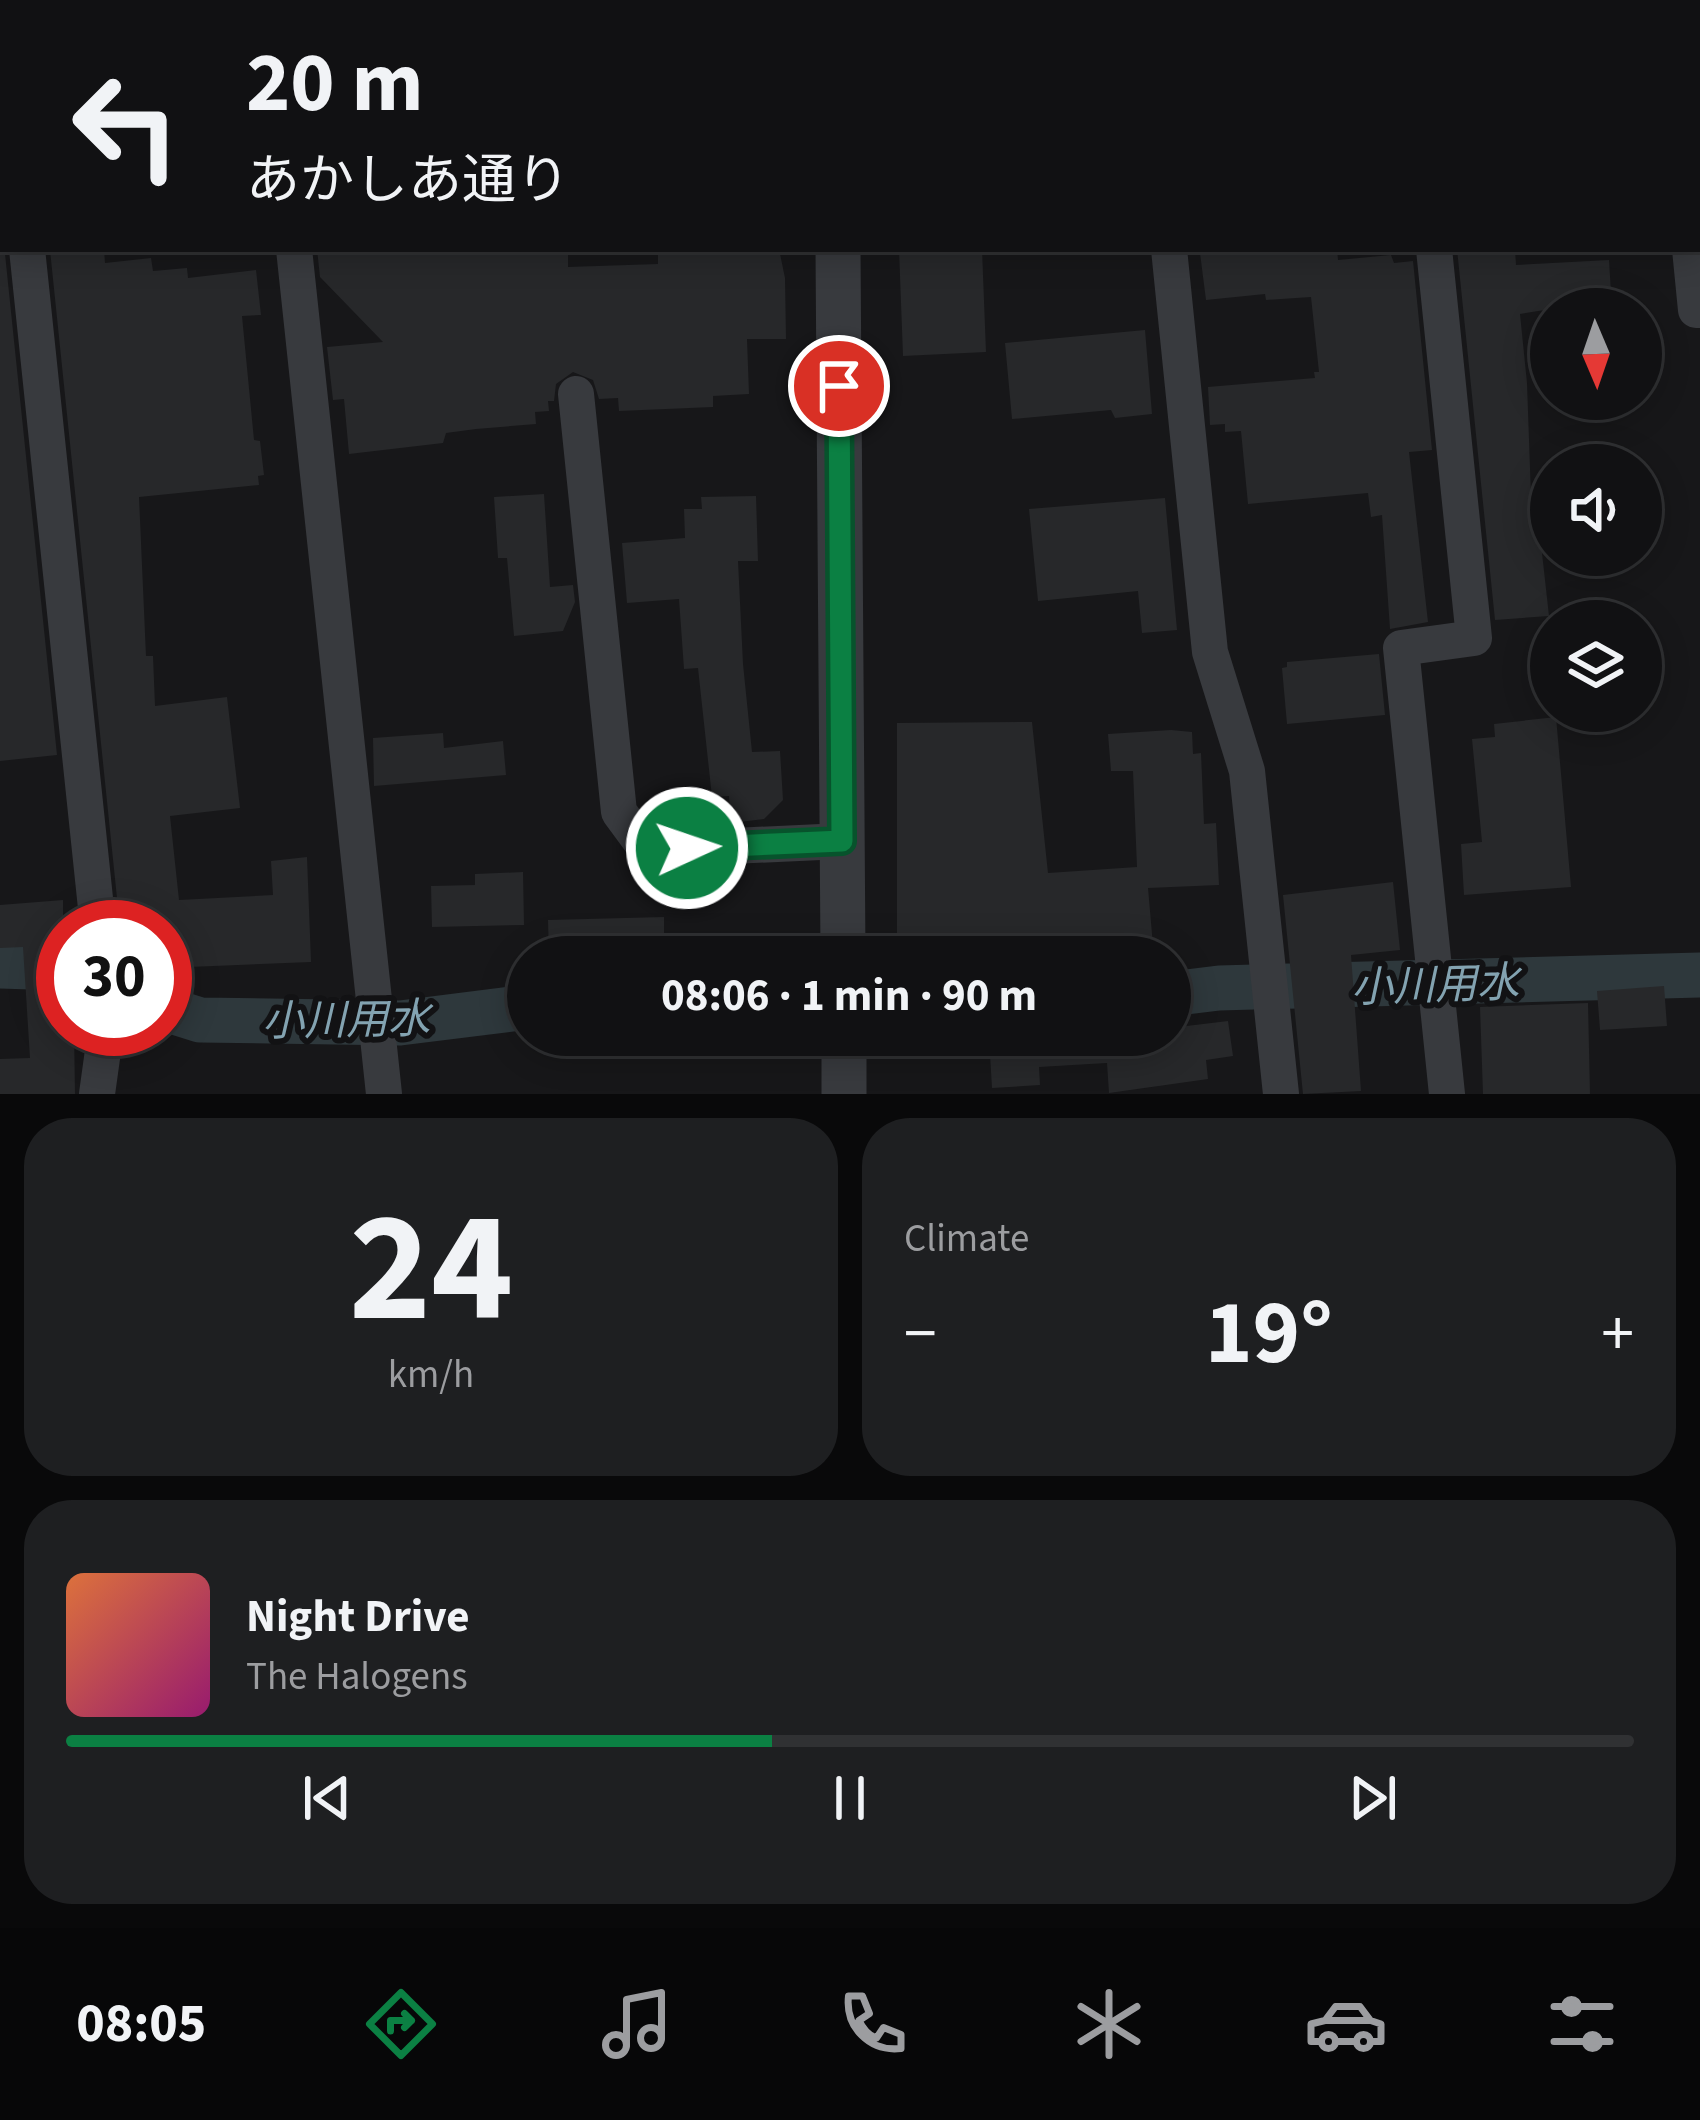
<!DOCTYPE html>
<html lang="en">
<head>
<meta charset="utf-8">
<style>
  :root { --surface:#111113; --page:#1e1f21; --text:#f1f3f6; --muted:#9c9da0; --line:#303133; --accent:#0b8043 }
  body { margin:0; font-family:"Source Sans 3","Noto Sans JP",sans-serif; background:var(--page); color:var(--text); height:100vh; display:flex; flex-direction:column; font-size:45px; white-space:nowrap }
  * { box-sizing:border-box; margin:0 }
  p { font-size:39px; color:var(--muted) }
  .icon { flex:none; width:66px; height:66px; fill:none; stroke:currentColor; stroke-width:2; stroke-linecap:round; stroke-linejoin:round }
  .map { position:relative; height:1094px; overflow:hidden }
  .panel { display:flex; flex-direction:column; gap:24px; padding:24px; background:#09090a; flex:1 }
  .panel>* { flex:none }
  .top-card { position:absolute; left:0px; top:0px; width:1701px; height:252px; box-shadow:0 6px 30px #0003,0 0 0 3px var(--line); background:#111113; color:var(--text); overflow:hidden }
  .needle { width:78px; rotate:178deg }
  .tools { position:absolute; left:1530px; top:288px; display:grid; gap:24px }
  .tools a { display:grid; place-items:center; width:132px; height:132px; border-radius:50%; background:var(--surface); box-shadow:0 6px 30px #0003,0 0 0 3px var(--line); font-size:60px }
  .speed { position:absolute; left:36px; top:900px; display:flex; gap:24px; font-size:60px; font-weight:700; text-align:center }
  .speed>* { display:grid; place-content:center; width:156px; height:156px; border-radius:50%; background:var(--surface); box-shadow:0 6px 30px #0003,0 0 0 3px var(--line); line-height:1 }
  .speed .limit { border:18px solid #d22; background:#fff; color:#111 }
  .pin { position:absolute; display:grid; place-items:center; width:102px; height:102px; color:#fff; margin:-51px; border:6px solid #fff; border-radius:50%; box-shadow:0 3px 12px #0007 }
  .me { position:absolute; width:132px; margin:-66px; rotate:87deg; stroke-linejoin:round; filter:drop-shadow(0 0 9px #0008) }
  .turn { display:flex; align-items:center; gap:42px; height:252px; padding:0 48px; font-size:54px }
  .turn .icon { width:156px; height:156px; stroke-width:2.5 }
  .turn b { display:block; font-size:84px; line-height:102px }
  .big { font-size:90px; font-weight:700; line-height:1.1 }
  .panel .card { flex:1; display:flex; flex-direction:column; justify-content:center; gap:18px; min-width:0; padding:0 42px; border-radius:48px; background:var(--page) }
  .panel .dial { align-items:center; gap:0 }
  .dial b { font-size:156px; line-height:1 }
  .song { display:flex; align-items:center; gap:36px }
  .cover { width:144px; height:144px; border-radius:18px; background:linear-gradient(135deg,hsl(20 70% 55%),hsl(320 70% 35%)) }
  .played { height:12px; border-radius:6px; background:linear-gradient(90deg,var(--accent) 45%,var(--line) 45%) }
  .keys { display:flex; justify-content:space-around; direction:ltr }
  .heat { display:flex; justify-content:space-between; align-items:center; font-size:66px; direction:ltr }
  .panel .tiles { flex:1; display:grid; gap:24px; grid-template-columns:1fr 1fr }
  .card:last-child { grid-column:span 2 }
  .trip { position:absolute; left:507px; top:936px; width:684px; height:120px; border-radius:60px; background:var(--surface); box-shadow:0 6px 30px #0003,0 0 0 3px var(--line); font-weight:700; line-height:120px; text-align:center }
  .menu { display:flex; height:192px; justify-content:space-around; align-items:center; background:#070708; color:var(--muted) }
  .menu .icon { width:84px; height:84px }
  .menu .selected { color:var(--accent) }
  .menu b { font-size:54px; color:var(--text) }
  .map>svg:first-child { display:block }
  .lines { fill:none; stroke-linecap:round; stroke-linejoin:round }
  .canal { stroke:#2e383c; stroke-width:45 }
  .building { fill:#27282a }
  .minor { stroke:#383a3e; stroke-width:36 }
  .tertiary { stroke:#383a3e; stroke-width:45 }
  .route-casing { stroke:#07532c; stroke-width:30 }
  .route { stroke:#0b8043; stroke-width:21 }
  .labels { text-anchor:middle; stroke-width:12; stroke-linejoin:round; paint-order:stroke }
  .water-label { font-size:42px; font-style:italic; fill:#83a3b1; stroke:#121214 }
</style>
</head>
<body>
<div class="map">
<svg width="1700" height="1094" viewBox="0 0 1700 1094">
  <rect width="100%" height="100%" fill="#171719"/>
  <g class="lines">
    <!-- canal -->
    <g class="canal">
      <polyline points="0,966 31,967 63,978"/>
      <polyline points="1170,994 1219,988 1700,975"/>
      <polyline points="165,1009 200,1020 400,1023 528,1007"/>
    </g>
  </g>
  <!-- building -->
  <g class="building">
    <polygon points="104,249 105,263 151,258 153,271 187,268 188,278 256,270 261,315 242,316 254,440 260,441 264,475 258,476 259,485 139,497 146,656 153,656 155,706 227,697 240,808 170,816 179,900 273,895 271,861 307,857 311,962 165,968 165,927 120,927 50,250"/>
    <polygon points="317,249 416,249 416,255 458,250 568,251 568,267 658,264 658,249 779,249 785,278 786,339 747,339 749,394 713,396 713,407 619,411 618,398 599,399 593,380 573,372 556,384 554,401 548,401 549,411 535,412 536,424 476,429 446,433 443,443 349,454 344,399 333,400 327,347 383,342 320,277"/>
    <polygon points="899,249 982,249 986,352 903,356"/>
    <polygon points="1247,249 1337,249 1338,260 1391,255 1394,263 1413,261 1432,450 1409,452 1428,622 1390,629 1382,515 1371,517 1368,493 1248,504 1241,431 1225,432 1225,424 1210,425 1208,387 1315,378 1314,372 1319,372 1311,297 1266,300 1265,294 1206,300 1200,253"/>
    <polygon points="1457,249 1515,249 1516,265 1609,260 1612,309 1551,309 1520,314 1527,383 1532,525 1539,526 1549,616 1495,620"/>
    <polygon points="0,254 5,254 57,755 0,761"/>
    <polygon points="1145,330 1152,414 1115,418 1111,410 1012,419 1005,343"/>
    <polygon points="544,494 550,587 573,585 575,602 563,631 514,636 507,558 498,558 494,497"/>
    <polygon points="756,496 758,561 738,561 743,664 752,752 780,751 783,800 764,819 731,823 729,796 712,797 698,668 684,669 679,599 627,603 622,543 685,538 684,509 702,509 701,497"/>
    <polygon points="1165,498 1177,630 1142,633 1138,591 1038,601 1029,509"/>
    <polygon points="1379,654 1385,715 1287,724 1282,668 1287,667 1287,662"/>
    <polygon points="1556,717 1571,887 1464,895 1461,844 1482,842 1472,739 1495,737 1494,724"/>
    <polygon points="1032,722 1048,873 1137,867 1133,771 1111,771 1108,734 1171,730 1192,732 1193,754 1201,753 1204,824 1216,823 1219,885 1148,888 1154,957 897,957 897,723"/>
    <polygon points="443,733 444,748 503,741 506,775 374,786 373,738"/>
    <polygon points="523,872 524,925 432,927 431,886 475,885 475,874"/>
    <polygon points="1393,882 1400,950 1351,955 1361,1091 1303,1094 1283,895"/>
    <polygon points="63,900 63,1029 74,1029 75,1094 0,1094 0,1059 30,1058 23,947 0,948 0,905"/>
    <polygon points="664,917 664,957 549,957 548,920"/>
    <polygon points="1664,986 1667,1026 1600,1030 1597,991"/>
    <polygon points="1588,1003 1590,1094 1483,1094 1480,1007"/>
    <polygon points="1228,1021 1233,1056 1206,1060 1208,1079 1109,1093 1107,1063 1039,1067 1040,1085 992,1088 989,1037 1170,1035 1170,1028"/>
  </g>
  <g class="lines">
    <!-- minor -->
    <g class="minor">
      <polyline points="1,0 3,17"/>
      <polyline points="267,0 267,3"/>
      <polyline points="1143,0 1143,3"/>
      <polyline points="1408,0 1408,3"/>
      <polyline points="1667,0 1668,3"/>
      <polyline points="27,249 98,927"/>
      <polyline points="294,249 384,1094"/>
      <polyline points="1169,249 1210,652 1247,771 1281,1094"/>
      <polyline points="1434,249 1474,638 1401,648 1447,1094"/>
      <polyline points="1690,249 1696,310 1700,310"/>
      <polyline points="576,394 619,812 647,850 842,841"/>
      <polyline points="97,1094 106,1029"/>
    </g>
    <!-- tertiary -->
    <g class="tertiary">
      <polyline points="835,0 835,3"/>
      <polyline points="838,249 843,957"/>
      <polyline points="844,1035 844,1094"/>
    </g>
  </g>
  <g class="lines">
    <defs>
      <polyline id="route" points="687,848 842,841 839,386"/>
    </defs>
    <!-- route casing -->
    <use href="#route" class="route-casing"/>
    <!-- route -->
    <use href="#route" class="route"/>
  </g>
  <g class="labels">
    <!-- water labels -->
    <g class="water-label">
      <text transform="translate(1435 984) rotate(-2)" y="15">小川用水</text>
      <text transform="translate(346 1019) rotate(-1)" y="15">小川用水</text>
    </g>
  </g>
</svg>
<div class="tools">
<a><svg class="needle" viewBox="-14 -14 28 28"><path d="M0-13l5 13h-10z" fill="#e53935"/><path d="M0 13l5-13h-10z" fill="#9c9da0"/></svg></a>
<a><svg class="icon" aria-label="sound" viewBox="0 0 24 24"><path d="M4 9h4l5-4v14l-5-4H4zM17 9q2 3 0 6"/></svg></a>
<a><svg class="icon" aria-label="layers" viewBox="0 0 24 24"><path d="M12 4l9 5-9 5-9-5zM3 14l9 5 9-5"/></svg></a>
</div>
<div class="speed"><div class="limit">30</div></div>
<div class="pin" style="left:839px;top:386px;background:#d93025"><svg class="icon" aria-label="arrive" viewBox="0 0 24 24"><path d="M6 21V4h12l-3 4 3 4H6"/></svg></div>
<svg class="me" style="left:687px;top:848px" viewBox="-20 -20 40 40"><circle r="17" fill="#0b8043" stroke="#fff" stroke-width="3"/><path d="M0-11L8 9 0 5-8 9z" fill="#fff"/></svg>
<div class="trip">08:06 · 1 min · 90 m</div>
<div class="top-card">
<div class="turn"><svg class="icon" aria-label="left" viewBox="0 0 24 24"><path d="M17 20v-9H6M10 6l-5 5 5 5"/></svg><div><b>20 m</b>あかしあ通り</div></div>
</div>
</div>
<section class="panel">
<div class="tiles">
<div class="card dial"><b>24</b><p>km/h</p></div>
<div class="card"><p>Climate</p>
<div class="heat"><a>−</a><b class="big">19°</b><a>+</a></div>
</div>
<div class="card">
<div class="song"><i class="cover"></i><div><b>Night Drive</b><p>The Halogens</p></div></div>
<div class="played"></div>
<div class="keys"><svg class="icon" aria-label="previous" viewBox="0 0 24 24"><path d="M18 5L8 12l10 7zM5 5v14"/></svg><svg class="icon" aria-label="pause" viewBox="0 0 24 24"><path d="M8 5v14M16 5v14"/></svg><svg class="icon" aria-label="next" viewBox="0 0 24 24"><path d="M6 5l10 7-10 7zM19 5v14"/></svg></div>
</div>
</div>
</section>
<nav class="menu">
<b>08:05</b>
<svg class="icon selected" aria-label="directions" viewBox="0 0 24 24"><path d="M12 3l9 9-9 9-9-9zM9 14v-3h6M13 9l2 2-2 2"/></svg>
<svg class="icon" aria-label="music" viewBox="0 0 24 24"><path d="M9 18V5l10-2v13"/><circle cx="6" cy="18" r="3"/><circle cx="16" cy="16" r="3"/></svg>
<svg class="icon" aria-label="phone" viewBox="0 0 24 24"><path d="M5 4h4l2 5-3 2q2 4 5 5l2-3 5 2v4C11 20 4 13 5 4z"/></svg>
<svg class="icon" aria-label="climate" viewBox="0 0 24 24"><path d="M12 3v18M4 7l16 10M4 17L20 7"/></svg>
<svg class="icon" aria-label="car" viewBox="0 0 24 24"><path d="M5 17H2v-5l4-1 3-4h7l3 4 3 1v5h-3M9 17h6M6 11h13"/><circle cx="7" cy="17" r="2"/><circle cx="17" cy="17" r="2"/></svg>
<svg class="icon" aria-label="filters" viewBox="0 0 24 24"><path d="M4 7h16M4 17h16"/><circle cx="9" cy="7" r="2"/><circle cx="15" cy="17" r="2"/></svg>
</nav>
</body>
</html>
